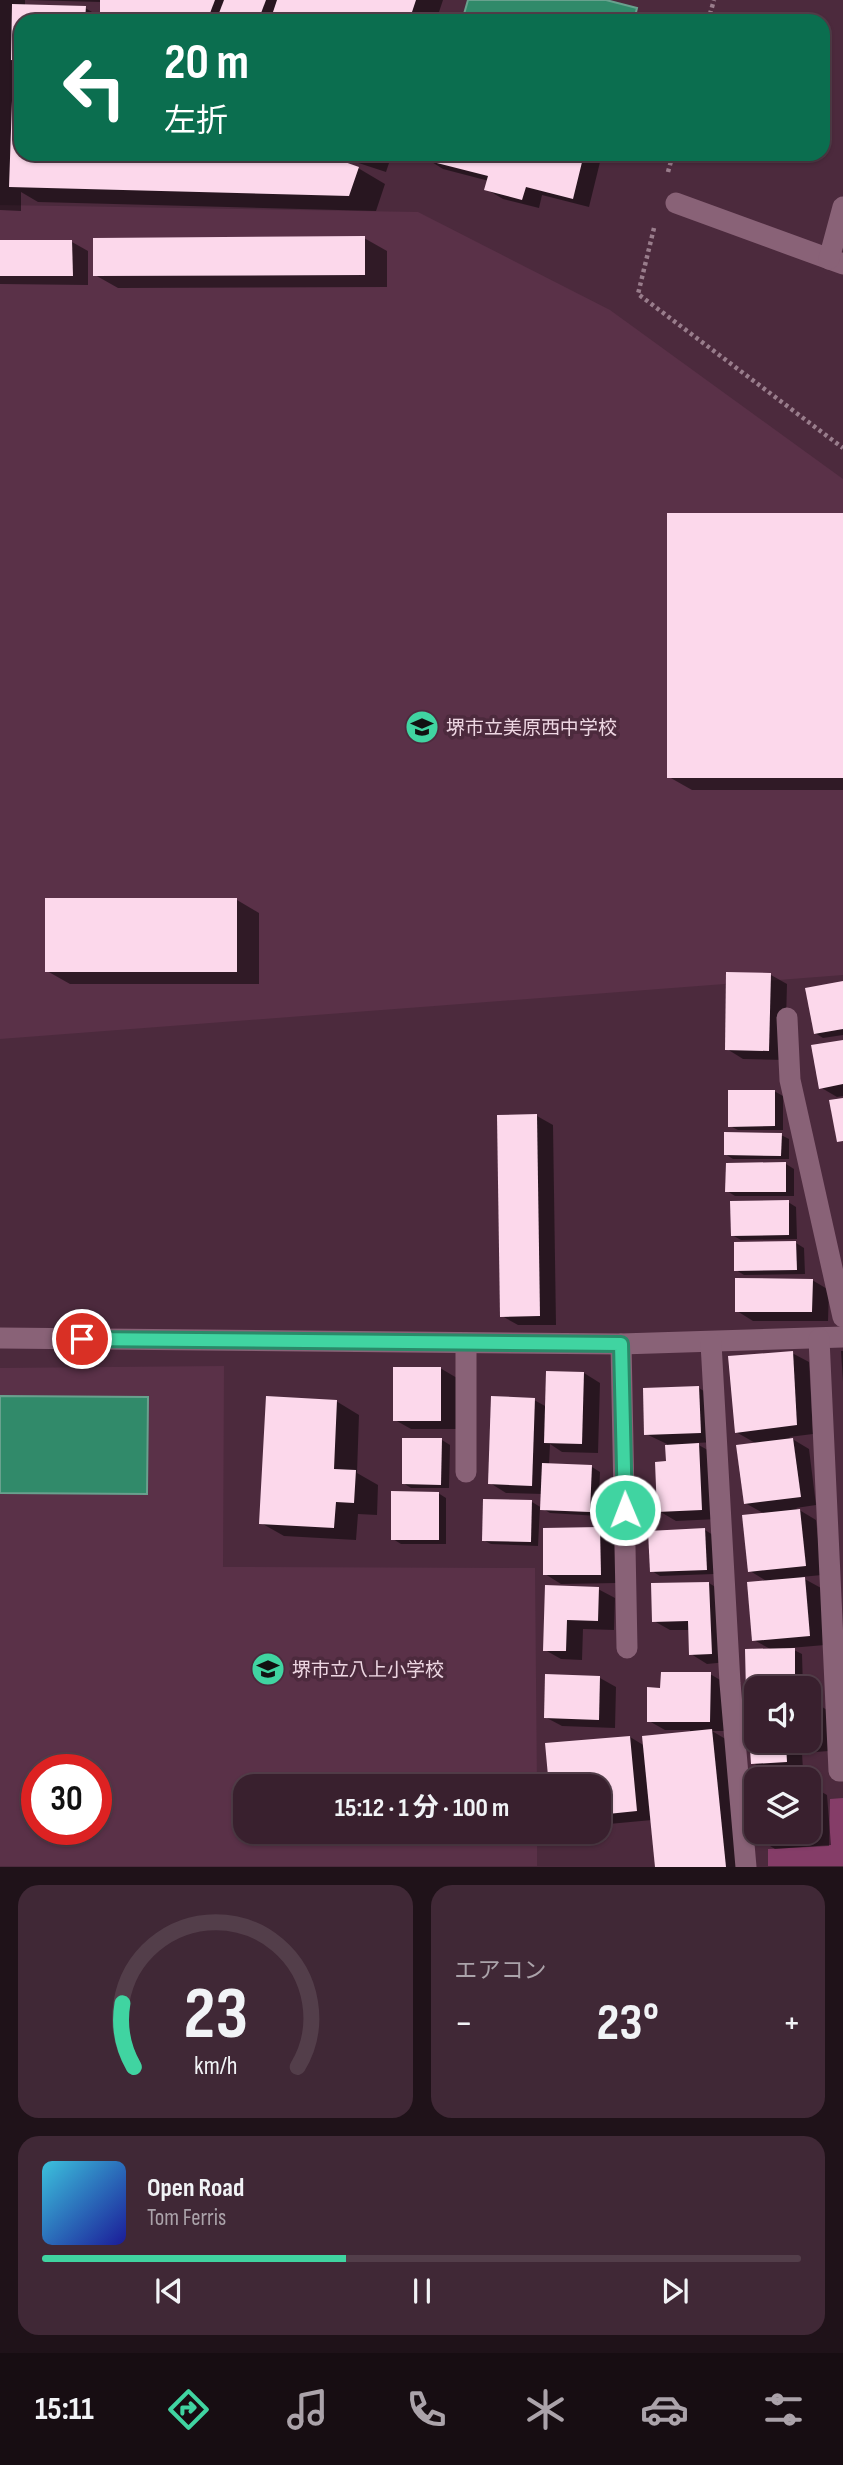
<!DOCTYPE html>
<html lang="ja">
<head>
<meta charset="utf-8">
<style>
  :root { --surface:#39202e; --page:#402836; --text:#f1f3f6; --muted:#aba3aa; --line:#533e4a; --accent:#40d4a1 }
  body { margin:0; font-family:"Sofia Sans Condensed","Noto Sans JP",sans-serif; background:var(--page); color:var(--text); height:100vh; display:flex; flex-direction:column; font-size:26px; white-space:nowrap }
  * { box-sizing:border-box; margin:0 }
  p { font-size:23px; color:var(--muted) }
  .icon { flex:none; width:38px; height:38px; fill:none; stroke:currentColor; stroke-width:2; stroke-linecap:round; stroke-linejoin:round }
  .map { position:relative; height:1867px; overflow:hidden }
  .sheet { display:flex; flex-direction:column; gap:18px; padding:18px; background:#1f1219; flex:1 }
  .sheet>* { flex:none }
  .banner { position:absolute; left:14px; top:14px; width:816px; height:147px; border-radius:21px; box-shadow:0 2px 5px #0004,0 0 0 2px var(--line); background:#0b6e4f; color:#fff; overflow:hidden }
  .buttons { position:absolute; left:744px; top:1676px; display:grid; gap:14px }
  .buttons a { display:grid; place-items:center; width:77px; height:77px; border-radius:14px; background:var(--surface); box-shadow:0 2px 5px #0004,0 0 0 2px var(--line); font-size:35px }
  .speed { position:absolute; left:21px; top:1754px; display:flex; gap:14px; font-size:35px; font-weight:700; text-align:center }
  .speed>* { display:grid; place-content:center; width:91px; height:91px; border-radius:50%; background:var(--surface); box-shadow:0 2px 5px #0004,0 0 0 2px var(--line); line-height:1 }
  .speed .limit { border:10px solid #d22; background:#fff; color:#111 }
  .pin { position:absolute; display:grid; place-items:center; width:60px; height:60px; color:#fff; margin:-30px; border:4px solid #fff; border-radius:50%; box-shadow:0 2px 7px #0007 }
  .me { position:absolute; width:77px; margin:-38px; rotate:359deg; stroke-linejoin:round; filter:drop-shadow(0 0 5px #0008) }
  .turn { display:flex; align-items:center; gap:24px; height:147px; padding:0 35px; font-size:32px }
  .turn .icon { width:91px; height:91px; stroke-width:2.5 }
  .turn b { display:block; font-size:49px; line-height:60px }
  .big { font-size:52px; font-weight:700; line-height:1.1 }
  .sheet .card { flex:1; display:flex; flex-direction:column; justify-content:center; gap:10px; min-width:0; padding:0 24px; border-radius:21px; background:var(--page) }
  .sheet .dial { align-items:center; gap:0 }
  .dial svg { height:182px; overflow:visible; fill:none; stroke:var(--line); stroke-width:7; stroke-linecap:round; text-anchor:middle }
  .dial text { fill:var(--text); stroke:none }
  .song { display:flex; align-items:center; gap:21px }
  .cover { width:84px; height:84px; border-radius:10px; background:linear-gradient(135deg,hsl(190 70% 55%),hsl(240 70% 35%)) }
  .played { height:7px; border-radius:4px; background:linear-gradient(90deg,var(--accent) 40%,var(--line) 40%) }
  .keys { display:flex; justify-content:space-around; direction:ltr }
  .heat { display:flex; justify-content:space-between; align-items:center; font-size:38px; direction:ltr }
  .sheet .tiles { flex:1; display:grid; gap:18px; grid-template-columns:1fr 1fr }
  .card:last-child { grid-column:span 2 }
  .trip { position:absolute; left:233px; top:1774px; width:378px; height:70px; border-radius:21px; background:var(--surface); box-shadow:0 2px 5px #0004,0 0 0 2px var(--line); font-weight:700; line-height:70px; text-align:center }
  .menu { display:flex; height:112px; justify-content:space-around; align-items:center; background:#170d12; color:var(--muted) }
  .menu .icon { width:49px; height:49px }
  .menu .on { color:var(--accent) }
  .menu b { font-size:32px; color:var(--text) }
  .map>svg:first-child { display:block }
  .built { fill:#5a3148; fill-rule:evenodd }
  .green { fill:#853d68 }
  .water { fill:#318a6a; stroke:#69a18e; stroke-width:2 }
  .shadow { fill:#0007 }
  .building { fill:#fcd8eb }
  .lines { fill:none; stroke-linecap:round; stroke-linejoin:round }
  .path { stroke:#997d8c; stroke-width:4.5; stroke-dasharray:3.5 3.5; stroke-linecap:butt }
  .street { stroke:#896277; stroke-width:21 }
  .route-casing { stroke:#2a8a69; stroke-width:18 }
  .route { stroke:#40d4a1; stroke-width:12 }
  .labels { text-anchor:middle; stroke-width:7; stroke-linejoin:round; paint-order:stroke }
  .poi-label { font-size:19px; fill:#edd6e2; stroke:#4c2a3d; text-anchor:start }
</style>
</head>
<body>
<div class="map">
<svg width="843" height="1867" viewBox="0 0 843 1867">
  <rect width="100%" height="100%" fill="#4c2a3d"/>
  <!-- built -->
  <g class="built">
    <polygon points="0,205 418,212 610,310 843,479 843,975 0,1039"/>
    <path d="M224,1366L223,1567L535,1568L537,1787H245V1832H537V1866H0V1368ZM37,1769H96V1829H37Z"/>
  </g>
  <!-- green -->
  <polygon class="green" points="843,1798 843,1866 768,1866 768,1849 829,1846 830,1799"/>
  <!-- water -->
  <g class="water">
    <polygon points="468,0 606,0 637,8 634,21 462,21"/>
    <polygon points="0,1396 148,1397 147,1494 0,1493"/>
  </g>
  <!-- shadow -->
  <g class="shadow">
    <polygon points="0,0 25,0 25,6 85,8 101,17 101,2 26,0 443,0 436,21 21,21 21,154 317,154 358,168 385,184 376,211 38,202 21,192 21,211 0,210"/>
    <polygon points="331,154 392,154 386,172"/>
    <polygon points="428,154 602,154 589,207 542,195 539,208 503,199 486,189 489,181 443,169 427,159"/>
    <polygon points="364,238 387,251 387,287 118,288 95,275"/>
    <polygon points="0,242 72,242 88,251 88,285 0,284"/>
    <polygon points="843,515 843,790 692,790 669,777"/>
    <polygon points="237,900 259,913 259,984 70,984 47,971"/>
    <polygon points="771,975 787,984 785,1060 743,1059 727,1049"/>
    <polygon points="843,983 843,1035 823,1038 815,1033"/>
    <polygon points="843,1042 843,1096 837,1097 820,1087"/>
    <polygon points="774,1091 783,1096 783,1130 738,1130 730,1126"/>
    <polygon points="537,1116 553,1125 556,1325 518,1325 502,1316"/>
    <polygon points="781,1135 789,1139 789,1159 733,1159 725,1154"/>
    <polygon points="786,1164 794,1169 794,1196 735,1196 727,1191"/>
    <polygon points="788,1202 796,1207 797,1239 741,1240 732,1235"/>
    <polygon points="796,1243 804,1248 805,1274 744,1275 736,1270"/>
    <polygon points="812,1280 829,1290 828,1321 753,1321 737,1311"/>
    <polygon points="841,1351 843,1351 843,1382"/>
    <polygon points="792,1353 809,1362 813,1434 789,1437 809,1449 816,1505 796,1508 816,1520 822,1575 801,1577 821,1588 825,1645 790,1648 802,1654 803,1689 756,1689 756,1696 748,1692 772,1650 754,1640 768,1582 750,1571 765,1514 745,1503 757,1444 736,1432"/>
    <polygon points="440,1368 457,1378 457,1429 411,1429 395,1420"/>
    <polygon points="584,1373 600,1383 598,1453 562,1452 550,1444 549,1465 592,1467 600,1472 598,1516 550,1513 540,1507 538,1546 491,1544 483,1540 532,1502 542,1508 542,1494 506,1493 490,1483 534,1400 547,1407"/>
    <polygon points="699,1388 715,1398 717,1442 695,1443 715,1454 718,1519 676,1521 659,1511 668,1463 667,1444 646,1434"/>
    <polygon points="336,1401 359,1415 357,1473 378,1485 377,1515 358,1514 356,1540 284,1536 261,1523"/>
    <polygon points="442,1440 450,1445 449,1488 411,1488 403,1483"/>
    <polygon points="438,1493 446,1498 446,1544 401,1544 393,1539"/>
    <polygon points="600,1529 616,1538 617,1583 561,1584 545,1574"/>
    <polygon points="705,1530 713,1535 714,1574 660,1576 652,1571"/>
    <polygon points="709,1583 725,1593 727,1662 707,1664 691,1654 690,1630 670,1630 654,1621"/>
    <polygon points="547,1587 598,1589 615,1598 614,1630 583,1629 582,1660 561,1659 545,1650"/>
    <polygon points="710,1674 727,1684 726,1731 712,1731 734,1744 747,1867 657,1867 652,1820 598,1825 598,1787 630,1737 645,1746 690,1733 690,1730 665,1730 649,1721 662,1690"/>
    <polygon points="600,1678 616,1687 615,1728 562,1726 545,1717"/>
    <polygon points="811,1700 827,1710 829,1751 802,1753 803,1770 779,1772 793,1780 756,1780 756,1799 754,1776 774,1775 753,1763 756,1703 756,1741 808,1741"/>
    <polygon points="811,1786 827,1795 831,1845 775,1849 759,1839 808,1832"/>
  </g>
  <!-- building -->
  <g class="building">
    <polygon points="100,0 215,0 207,21 100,21"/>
    <polygon points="224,0 266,0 258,21 216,21"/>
    <polygon points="277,0 416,0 409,21 270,21"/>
    <polygon points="12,4 86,6 85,21 21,21 21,61 11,60"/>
    <polygon points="13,72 21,72 21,154 322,154 359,167 349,196 9,187"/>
    <polygon points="426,154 584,154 573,199 526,187 522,200 484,190 488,176 425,160"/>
    <polygon points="365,236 365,275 93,276 93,238"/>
    <polygon points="0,240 72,240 73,276 0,276"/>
    <rect x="667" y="513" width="176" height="265"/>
    <rect x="45" y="898" width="192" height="74"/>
    <polygon points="726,972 771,973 769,1051 725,1050"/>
    <polygon points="843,981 843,1029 814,1034 805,988"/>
    <polygon points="843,1040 843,1084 819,1089 811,1045"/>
    <polygon points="728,1090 775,1090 775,1126 728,1127"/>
    <polygon points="843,1098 843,1141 837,1142 829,1100"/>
    <polygon points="537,1114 540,1316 500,1317 497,1115"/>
    <polygon points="724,1132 782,1133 781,1156 724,1155"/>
    <polygon points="786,1162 786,1192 725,1192 726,1163"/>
    <polygon points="789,1200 789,1235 731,1236 730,1201"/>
    <polygon points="796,1241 797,1270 734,1271 734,1242"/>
    <polygon points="735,1278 813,1279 812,1312 735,1312"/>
    <polygon points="793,1351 797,1425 735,1433 728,1356"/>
    <rect x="393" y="1367" width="48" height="54"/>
    <polygon points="546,1371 584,1372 582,1444 544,1443"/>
    <polygon points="699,1386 701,1433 644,1435 643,1388"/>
    <polygon points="266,1396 337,1400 334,1469 356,1470 354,1503 336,1502 334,1528 259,1524"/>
    <polygon points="491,1396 535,1398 532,1486 488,1484"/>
    <polygon points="402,1438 442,1438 441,1485 402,1484"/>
    <polygon points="793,1438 801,1497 744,1504 736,1445"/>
    <polygon points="699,1443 702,1510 657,1512 655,1462 666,1461 665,1445"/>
    <polygon points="542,1463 592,1465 590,1512 540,1510"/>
    <polygon points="391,1491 439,1492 439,1540 391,1540"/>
    <polygon points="483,1499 532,1500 531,1542 482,1541"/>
    <polygon points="800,1509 806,1566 748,1572 742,1515"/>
    <polygon points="600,1527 601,1575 543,1575 543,1528"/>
    <polygon points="705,1528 707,1570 650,1572 648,1531"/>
    <polygon points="805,1577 810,1636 752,1641 747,1582"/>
    <polygon points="709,1582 712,1654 689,1655 688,1621 652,1622 651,1583"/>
    <polygon points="545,1585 599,1587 598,1621 567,1620 566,1651 543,1651"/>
    <polygon points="795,1648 795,1689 756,1689 756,1692 746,1693 745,1649"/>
    <polygon points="661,1672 711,1672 710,1722 647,1722 647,1687 660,1688"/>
    <polygon points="545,1674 600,1676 599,1720 544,1718"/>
    <polygon points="808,1699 811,1699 813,1743 808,1743"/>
    <polygon points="747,1702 756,1702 756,1741 800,1741 786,1744 787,1762 751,1764"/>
    <polygon points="712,1729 726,1867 655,1867 642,1736"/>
    <polygon points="630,1736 637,1811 598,1815 598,1787 549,1787 545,1743"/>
    <polygon points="784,1773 784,1780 756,1780 754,1795 753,1775"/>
    <polygon points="808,1784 811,1784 815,1837 757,1840 757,1832 808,1832"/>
  </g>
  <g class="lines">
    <!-- path -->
    <g class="path">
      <polyline points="708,21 714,0"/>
      <polyline points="668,172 673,154"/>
      <polyline points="654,228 638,294 843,448"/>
    </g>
    <!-- street -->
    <g class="street">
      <polyline points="676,203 843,264"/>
      <polyline points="829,259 843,207"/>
      <polyline points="787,1018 790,1080 843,1317"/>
      <polyline points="0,1338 621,1344 843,1337"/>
      <polyline points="819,1339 839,1771 843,1771"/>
      <polyline points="711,1343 730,1683 746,1867"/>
      <polyline points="621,1344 627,1648"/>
      <polyline points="466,1472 466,1343"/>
    </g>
  </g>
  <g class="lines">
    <defs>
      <polyline id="route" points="82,1339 621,1344 625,1510"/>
    </defs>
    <!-- route casing -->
    <use href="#route" class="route-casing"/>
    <!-- route -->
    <use href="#route" class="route"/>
  </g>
  <!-- icons -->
  <defs>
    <symbol id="school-disc" viewBox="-11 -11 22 22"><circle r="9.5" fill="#40d4a1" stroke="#4c2a3d"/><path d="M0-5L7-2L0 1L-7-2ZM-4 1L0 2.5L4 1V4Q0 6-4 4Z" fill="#111"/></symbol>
  </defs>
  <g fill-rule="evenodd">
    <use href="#school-disc" x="403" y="708" width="38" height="38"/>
    <use href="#school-disc" x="249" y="1650" width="38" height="38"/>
  </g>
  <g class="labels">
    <!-- poi labels -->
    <g class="poi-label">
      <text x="446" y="734">堺市立美原西中学校</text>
      <text x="292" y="1676">堺市立八上小学校</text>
    </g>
  </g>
</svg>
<div class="buttons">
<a><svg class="icon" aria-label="sound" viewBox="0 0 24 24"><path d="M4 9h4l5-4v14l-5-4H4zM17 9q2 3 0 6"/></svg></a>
<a><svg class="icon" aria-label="layers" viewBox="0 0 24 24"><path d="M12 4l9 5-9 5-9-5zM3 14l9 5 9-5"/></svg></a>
</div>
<div class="speed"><div class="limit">30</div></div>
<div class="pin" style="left:82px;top:1339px;background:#d93025"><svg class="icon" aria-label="arrive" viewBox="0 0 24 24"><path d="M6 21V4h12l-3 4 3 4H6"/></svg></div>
<svg class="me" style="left:625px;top:1510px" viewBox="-20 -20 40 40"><circle r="17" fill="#40d4a1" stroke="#fff" stroke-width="3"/><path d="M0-11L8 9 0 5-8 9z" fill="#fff"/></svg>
<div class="trip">15:12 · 1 分 · 100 m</div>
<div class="banner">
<div class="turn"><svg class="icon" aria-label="left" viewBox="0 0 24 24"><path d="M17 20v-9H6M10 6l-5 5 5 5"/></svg><div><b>20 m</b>左折</div></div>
</div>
</div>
<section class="sheet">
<div class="tiles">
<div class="card dial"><svg viewBox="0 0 100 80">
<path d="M14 69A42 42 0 1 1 86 69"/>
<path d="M14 69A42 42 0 0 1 9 41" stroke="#40d4a1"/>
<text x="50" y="56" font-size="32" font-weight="700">23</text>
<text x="50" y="72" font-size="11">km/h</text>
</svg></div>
<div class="card"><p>エアコン</p>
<div class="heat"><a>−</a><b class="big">23°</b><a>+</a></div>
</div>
<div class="card">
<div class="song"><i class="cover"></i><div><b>Open Road</b><p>Tom Ferris</p></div></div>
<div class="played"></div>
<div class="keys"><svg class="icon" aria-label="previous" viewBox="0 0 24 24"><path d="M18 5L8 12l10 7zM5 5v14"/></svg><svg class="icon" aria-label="pause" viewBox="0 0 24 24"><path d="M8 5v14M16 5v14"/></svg><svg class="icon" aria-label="next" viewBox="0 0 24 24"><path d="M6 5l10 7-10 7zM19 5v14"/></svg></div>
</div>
</div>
</section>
<nav class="menu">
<b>15:11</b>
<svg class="icon on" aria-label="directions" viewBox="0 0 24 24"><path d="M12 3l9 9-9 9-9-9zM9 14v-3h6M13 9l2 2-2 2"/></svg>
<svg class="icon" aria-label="music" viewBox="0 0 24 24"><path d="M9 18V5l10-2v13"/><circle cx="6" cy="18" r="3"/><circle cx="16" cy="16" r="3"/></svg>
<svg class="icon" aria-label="phone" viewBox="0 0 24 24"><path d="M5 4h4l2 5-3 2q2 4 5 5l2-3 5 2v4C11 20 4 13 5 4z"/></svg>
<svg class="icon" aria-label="climate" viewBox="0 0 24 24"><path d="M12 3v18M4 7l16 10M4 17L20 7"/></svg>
<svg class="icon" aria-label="car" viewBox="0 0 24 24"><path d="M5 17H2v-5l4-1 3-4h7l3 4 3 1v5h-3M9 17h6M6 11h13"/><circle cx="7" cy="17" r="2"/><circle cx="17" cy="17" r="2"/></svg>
<svg class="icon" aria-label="filters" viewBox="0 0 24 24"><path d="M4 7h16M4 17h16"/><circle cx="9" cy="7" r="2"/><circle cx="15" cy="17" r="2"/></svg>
</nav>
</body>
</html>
